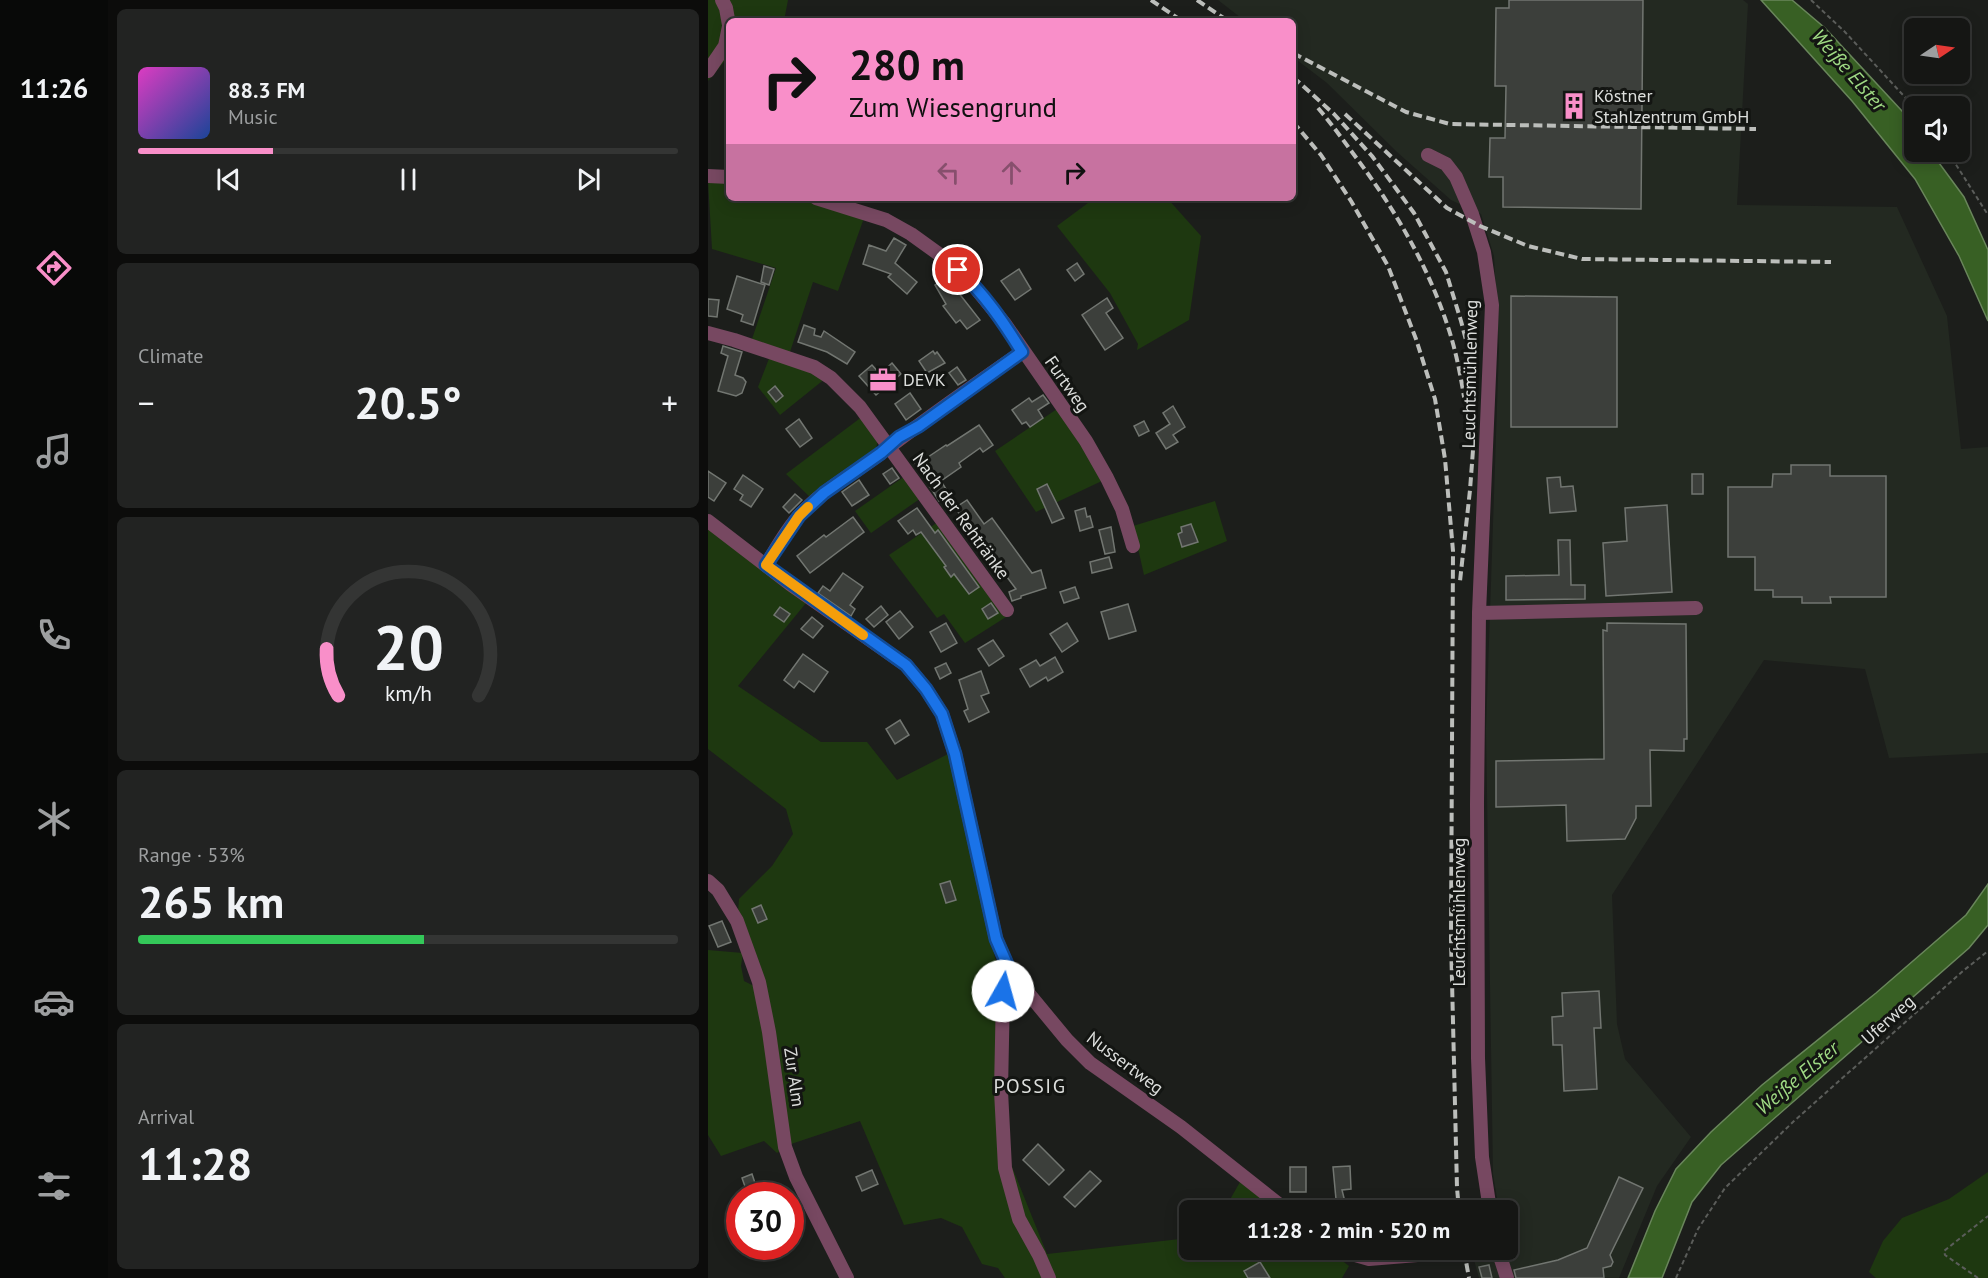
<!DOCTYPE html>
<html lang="en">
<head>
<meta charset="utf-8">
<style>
  :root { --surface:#151614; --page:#222322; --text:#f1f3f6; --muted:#9d9fa0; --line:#343534; --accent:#f98fc9 }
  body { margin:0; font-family:"PT Sans",sans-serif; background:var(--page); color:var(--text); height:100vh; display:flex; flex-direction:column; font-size:22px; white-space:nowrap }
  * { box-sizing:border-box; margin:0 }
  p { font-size:20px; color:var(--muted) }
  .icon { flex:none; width:33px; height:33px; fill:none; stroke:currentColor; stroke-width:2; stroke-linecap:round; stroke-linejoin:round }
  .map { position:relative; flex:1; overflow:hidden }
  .drawer { display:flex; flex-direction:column; gap:9px; padding:9px; background:#0c0c0b; width:600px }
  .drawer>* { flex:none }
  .guide { position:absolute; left:18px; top:18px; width:570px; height:183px; border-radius:9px; box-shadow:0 3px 15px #0003,0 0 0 2px var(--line); background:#f98fc9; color:#111; overflow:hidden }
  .needle { width:39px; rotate:77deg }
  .fabs { position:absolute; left:1196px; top:18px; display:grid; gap:12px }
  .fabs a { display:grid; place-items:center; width:66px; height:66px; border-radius:9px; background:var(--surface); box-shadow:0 3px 15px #0003,0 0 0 2px var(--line); font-size:30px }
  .speed { position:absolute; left:18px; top:1182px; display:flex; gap:12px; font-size:30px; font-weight:700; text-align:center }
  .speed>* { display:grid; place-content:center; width:78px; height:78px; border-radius:50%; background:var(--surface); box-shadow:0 3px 15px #0003,0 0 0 2px var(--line); line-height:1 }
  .speed .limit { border:9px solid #d22; background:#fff; color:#111 }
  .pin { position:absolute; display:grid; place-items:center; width:51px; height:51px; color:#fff; margin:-26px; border:3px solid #fff; border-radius:50%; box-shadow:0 2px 6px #0007 }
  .me { position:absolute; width:66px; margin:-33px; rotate:7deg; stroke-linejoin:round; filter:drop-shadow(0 0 4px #0008) }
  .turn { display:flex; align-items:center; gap:21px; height:126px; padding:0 24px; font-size:27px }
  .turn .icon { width:78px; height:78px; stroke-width:2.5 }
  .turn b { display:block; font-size:42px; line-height:51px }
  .lanes { display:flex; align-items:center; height:57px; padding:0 24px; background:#0003; justify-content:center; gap:30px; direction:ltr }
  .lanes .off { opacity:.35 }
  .big { font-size:45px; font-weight:800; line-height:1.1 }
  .drawer .card { flex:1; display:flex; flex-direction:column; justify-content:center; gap:9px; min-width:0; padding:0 21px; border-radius:9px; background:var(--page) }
  .drawer .dial { align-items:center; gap:0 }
  .dial svg { height:156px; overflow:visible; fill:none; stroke:var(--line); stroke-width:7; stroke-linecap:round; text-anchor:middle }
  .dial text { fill:var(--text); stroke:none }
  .song { display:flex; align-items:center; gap:18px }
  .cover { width:72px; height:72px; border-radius:9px; background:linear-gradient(135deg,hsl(310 70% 55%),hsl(220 70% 35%)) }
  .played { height:6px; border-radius:3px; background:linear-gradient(90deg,var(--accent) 25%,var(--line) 25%) }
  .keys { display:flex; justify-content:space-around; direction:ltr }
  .heat { display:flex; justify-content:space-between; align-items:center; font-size:33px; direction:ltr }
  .charge { height:9px; border-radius:4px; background:linear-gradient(90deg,#34c759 53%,var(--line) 0) }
  .trip { position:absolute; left:471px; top:1200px; width:339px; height:60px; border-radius:9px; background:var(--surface); box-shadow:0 3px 15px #0003,0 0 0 2px var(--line); font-weight:800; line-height:60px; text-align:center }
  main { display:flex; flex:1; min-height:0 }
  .tabs { display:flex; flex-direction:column; width:108px; justify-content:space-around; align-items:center; background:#080908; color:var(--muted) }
  .tabs .icon { width:42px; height:42px }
  .tabs .active { color:var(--accent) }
  .tabs b { font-size:27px; color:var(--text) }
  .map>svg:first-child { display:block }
  .built { fill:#232921 }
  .green { fill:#1e3810 }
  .water { fill:#386024; stroke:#69865b; stroke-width:1.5 }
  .building { fill:#3c3f3b; stroke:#727671; stroke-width:1.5 }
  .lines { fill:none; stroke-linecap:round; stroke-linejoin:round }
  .path { stroke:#5b5d5a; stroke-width:2; stroke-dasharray:4.5 3; stroke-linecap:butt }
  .minor { stroke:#774861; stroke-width:14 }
  .rail { stroke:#bcbebb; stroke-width:4; stroke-dasharray:9 4.5; stroke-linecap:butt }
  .route-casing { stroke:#114b97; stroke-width:15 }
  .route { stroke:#1a73e8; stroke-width:10 }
  .slow { stroke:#f59e0b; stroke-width:10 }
  .labels { text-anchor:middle; stroke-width:6; stroke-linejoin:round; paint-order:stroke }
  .poi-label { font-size:18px; fill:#dcdedc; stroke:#131512; text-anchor:start }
  .street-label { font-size:18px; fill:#dcdedc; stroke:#131512 }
  .water-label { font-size:20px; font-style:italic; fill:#9ed983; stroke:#131512 }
  .neighbourhood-label { font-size:20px; letter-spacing:1.5px; fill:#dcdedc; stroke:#131512 }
</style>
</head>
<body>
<main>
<nav class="tabs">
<b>11:26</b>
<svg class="icon active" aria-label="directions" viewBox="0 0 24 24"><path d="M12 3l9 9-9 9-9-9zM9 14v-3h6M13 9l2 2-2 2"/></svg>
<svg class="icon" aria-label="music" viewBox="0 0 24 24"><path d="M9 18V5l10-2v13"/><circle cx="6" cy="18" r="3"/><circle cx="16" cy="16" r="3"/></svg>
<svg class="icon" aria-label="phone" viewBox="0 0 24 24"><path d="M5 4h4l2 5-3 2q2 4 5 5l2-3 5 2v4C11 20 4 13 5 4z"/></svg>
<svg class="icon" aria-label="climate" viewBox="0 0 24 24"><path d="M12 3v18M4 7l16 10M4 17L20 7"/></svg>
<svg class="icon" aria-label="car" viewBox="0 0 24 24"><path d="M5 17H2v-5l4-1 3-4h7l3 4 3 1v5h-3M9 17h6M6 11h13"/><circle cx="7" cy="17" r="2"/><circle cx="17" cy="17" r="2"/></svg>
<svg class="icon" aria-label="filters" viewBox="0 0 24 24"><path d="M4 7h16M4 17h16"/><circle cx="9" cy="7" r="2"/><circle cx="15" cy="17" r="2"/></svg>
</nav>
<section class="drawer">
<div class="card">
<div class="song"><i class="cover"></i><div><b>88.3 FM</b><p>Music</p></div></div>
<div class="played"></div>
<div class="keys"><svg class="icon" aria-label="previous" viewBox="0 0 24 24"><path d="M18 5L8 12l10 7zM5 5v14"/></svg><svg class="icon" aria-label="pause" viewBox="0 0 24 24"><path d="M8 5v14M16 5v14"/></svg><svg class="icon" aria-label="next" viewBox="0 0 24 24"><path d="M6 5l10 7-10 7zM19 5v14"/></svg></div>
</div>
<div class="card"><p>Climate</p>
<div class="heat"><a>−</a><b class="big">20.5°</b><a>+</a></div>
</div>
<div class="card dial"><svg viewBox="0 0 100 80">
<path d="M14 69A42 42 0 1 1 86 69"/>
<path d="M14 69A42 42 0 0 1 8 45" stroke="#f98fc9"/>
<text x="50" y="56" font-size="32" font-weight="700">20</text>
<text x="50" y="72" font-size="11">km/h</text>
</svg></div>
<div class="card"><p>Range · 53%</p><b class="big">265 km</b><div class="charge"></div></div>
<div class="card"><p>Arrival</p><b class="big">11:28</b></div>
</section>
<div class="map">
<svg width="1280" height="1278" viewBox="0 0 1280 1278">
  <rect width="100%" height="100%" fill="#1c1e1b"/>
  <!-- built -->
  <polygon class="built" points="510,0 1035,0 1040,4 1029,205 1189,207 1239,316 1253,449 1280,447 1280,753 1181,758 1157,669 1056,660 904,895 909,1024 917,1059 983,1137 949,1186 911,1278 771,1278 766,1260 797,1253 797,1250 800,1250 800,1210 791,1210 785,1174 778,729 791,348 786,256 773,214 743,200 689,152 619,83 585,57 585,21 537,21"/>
  <!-- green -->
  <g class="green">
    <polygon points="0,0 80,0 76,21 21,21 21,56 0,81"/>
    <polygon points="21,180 21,198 94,198 156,218 130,291 105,282 82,352 44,339 68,268 4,249 0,181"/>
    <polygon points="390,198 459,198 493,236 481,320 429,350 430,344 402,293 349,226 380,203"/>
    <polygon points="62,356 118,378 72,415 50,387"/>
    <polygon points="349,409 396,480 328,512 287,451"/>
    <polygon points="155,416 170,439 168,449 104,499 78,474"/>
    <polygon points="197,476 213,498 163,533 147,511"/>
    <polygon points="507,501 519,541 436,575 425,526"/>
    <polygon points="230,522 298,617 257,643 236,614 229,618 181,555"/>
    <polygon points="0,527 98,603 30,686 113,742 159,742 189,780 240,754 293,984 290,1132 339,1254 481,1238 482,1250 620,1250 641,1266 634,1278 297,1278 290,1268 274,1264 254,1227 233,1218 196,1225 152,1121 80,1145 69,1153 56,1141 13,1156 0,1135 0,950 35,953 33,966 36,981 46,986 30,912 31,899 64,866 85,834 78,809 0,749"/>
    <polygon points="1280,1172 1280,1278 1168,1278 1161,1272 1175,1241 1194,1218 1241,1199"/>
    <polygon points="532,1182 569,1210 516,1210"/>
  </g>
  <!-- water -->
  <g class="water">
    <polygon points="1053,0 1084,0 1117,28 1194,111 1206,128 1206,152 1223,152 1256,197 1280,250 1280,321 1251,256 1207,179 1144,101"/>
    <polygon points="1280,884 1280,925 1261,948 1013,1165 984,1202 954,1278 920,1278 947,1211 968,1169 1003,1132 1054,1085 1168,993 1258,915"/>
  </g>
  <!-- building -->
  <g class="building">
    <polygon points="801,0 935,0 933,209 795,207 795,177 781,177 782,138 797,138 798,86 787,86 788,8 801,8"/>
    <polygon points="186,238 198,245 187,263 209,282 199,294 180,277 183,274 155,264 161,245 178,251"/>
    <polygon points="369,263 376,274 367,281 359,270"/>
    <polygon points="56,266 66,269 61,285 53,282"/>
    <polygon points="311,269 323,289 307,300 293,281"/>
    <polygon points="29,276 57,285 45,325 33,321 35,315 33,314 19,309"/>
    <polygon points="239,278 272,320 259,329 252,320 248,323 235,306 238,304 227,285"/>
    <polygon points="803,296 909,297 909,427 803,427"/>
    <polygon points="399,298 405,308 398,313 415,338 397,350 374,315"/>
    <polygon points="0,299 11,300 9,317 0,316"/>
    <polygon points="96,325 107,329 106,335 113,337 116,331 147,352 139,364 119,352 90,342"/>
    <polygon points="15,346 34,352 27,375 35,378 38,382 34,393 28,396 10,391 20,356 13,353"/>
    <polygon points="225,351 227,354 229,352 237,363 219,373 211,361"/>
    <polygon points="184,363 193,374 168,395 151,376 164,365 172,374"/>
    <polygon points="249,367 258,380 250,385 241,373"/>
    <polygon points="67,386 75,396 68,402 60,392"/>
    <polygon points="202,393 213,409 198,420 187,404"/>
    <polygon points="335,395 341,403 330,410 335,418 322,427 318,422 314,424 304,410 321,398 324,402"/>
    <polygon points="465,406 477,427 465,435 470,442 458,449 448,433 462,424 455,413"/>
    <polygon points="91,419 104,438 92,447 78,429"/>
    <polygon points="436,421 441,431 431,436 426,426"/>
    <polygon points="271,425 285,445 275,452 272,448 251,463 253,467 233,481 241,494 231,501 207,463 216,457 217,459 238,445 239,446"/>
    <polygon points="1083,465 1122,465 1122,476 1178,476 1178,597 1122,597 1123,603 1094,603 1094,597 1065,597 1065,590 1047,590 1047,557 1020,557 1020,487 1064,487 1065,474 1083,474"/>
    <polygon points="184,468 191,478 182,484 175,474"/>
    <polygon points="0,471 18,483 6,501 0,497"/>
    <rect x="984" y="474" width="11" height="20"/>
    <polygon points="35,475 55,489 43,507 32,500 35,495 26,489"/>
    <polygon points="852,477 853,487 865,486 868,511 842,513 839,478"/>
    <polygon points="151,480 161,495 144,506 134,492"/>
    <polygon points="339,484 356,518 344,523 329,489"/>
    <polygon points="87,494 94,500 81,513 75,507"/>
    <polygon points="259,500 276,524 284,518 324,573 333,570 338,588 313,596 313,598 304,601 301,592 308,589 247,508"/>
    <polygon points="959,505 964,592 898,596 895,543 919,541 917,508"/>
    <polygon points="209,508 227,533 230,530 271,587 261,594 246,574 243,577 236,567 238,566 213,532 208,535 205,530 200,534 190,521"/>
    <polygon points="377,508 379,517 382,516 385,527 372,531 367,511"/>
    <polygon points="145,517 156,532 102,573 89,556 116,535 118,537"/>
    <polygon points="483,524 490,542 474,547 470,534 474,532 473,527"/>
    <polygon points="403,527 407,552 397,554 391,530"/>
    <polygon points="850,540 862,540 863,585 877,585 877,599 798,600 798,576 851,575"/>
    <polygon points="401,557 404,568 384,573 382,562"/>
    <polygon points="135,573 155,587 142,605 147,609 143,616 110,593 115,586 122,591"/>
    <polygon points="367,587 371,598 356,603 352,592"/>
    <polygon points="283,603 290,613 280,619 274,609"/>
    <polygon points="420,604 428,631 401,639 393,612"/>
    <polygon points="173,606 180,615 166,627 158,619"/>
    <polygon points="72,607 82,614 76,622 66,615"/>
    <polygon points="192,611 205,627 191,639 178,622"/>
    <polygon points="104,617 115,626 105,638 93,629"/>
    <polygon points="238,623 249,643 233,652 222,632"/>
    <polygon points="359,623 370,641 354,652 342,634"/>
    <polygon points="899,623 978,624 979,739 976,739 976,751 942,750 943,806 928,806 928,818 917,839 859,841 858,805 788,807 788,761 896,759 895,630 899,631"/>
    <polygon points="285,640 296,656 281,666 270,649"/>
    <polygon points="95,654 120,672 106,692 91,681 86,688 76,680"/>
    <polygon points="347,657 355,672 340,681 338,677 322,687 312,669 328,660 332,666"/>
    <polygon points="238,663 243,673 232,679 227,668"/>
    <polygon points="273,671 281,693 273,696 281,712 261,722 256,711 260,709 251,680"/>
    <polygon points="192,720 201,735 187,744 178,729"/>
    <polygon points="242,881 248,900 238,903 232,884"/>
    <polygon points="53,905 59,919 50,923 44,909"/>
    <polygon points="14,921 23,942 10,947 1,926"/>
    <polygon points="891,991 893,1028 886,1028 889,1089 856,1091 854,1045 845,1045 844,1017 855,1016 854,993"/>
    <polygon points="330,1144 356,1170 341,1185 315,1160"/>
    <polygon points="642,1166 643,1189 634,1190 639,1210 629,1210 625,1167"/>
    <rect x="582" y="1167" width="16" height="25"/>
    <polygon points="164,1170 170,1184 154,1191 148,1177"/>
    <polygon points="382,1171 393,1181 367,1207 356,1197"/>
    <polygon points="44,1174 49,1189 39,1192 34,1178"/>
    <polygon points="911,1177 935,1188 902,1255 905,1262 903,1266 895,1268 896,1278 808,1278 806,1270 850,1260 879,1248"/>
    <polygon points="552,1262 562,1278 540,1278 536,1271"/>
    <polygon points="781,1265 784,1278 774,1278 771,1267"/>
  </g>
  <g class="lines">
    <!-- path -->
    <g class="path">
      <polyline points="1103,0 1137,32 1206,107"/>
      <polyline points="1240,152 1280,215"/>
      <polyline points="968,1278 990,1229 1017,1188 1086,1121 1255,971 1280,951"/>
      <polyline points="1270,1278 1237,1255 1236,1251 1280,1216"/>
    </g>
    <!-- minor -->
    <g class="minor">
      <polyline points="14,0 18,8 21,25"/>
      <polyline points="0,71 17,46 21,26"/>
      <polyline points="720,155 738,164 748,177 764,214 776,252 784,305 771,613 769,804 770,1058 774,1157 782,1210"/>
      <polyline points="0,176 21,177"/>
      <polyline points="108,198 178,220 203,234 239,260 261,280 297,324 378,441 399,478 414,509 425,546"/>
      <polyline points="0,333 26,340 106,367 123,378 152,407 299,610"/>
      <polyline points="0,521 82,584 198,665 218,689 234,714 247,754 288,939 302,971 359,1040 382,1063 473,1127 578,1210"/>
      <path d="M58,565C68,549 78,530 91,516C113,491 145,474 172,454C218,419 266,385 314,352"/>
      <polyline points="771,613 988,608"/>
      <polyline points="0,881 10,890 29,921 51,982 61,1032 77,1147 88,1177 139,1278"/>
      <polyline points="302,971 295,991 293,1091 297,1168 311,1219 331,1255 341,1278"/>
      <polyline points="630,1250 661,1259 770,1250"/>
      <polyline points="790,1250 799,1278"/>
    </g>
    <!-- rail -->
    <g class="rail">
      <polyline points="443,0 474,21"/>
      <polyline points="489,0 520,21"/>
      <polyline points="585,53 698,112 742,124 1048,129"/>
      <polyline points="585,77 626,114 664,156 706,213 738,272 753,321 765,367 767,423 762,490 752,581"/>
      <path d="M610,108C622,122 633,137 644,152C684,205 718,261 739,324C750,356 755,389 760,423"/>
      <polyline points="637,114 739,208 772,226 820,246 874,259 1123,262"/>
      <polyline points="585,122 613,155 643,201 680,266 708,339 727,399 737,459 745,551 743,939 749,1188 751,1210"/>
      <polyline points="756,1250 761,1278"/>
    </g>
  </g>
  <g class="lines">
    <defs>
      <path id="route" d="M250,270C276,293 296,323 314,352L211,426L191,437L173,453L116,493L91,516L58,565L198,665L218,689L234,714L247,754L288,939L302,971L295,991"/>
    </defs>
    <!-- route casing -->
    <use href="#route" class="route-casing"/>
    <!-- route -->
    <use href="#route" class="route"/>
    <!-- slow -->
    <polyline class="slow" points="100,507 91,516 58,565 155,635"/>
  </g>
  <!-- icons -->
  <defs>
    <symbol id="building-bare" viewBox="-9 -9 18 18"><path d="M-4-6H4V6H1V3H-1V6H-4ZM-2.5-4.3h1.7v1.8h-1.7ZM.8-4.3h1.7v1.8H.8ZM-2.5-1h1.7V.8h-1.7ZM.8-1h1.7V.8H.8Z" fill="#f98fc9" stroke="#131512" stroke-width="2.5" paint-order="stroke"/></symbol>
    <symbol id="office-bare" viewBox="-9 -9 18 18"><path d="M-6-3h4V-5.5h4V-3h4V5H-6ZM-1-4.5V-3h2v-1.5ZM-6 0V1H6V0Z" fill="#f98fc9" stroke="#131512" stroke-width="2.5" paint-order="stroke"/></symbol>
  </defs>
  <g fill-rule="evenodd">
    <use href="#building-bare" x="847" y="87" width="38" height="38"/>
    <use href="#office-bare" x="156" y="361" width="38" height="38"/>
  </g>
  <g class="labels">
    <!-- poi labels -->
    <g class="poi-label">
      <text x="886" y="102">Köstner<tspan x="886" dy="21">Stahlzentrum GmbH</tspan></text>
      <text x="195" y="386">DEVK</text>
    </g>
    <!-- street labels -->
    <g class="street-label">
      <text transform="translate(762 374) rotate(-89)" y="6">Leuchtsmühlenweg</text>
      <text transform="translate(359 384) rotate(55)" y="6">Furtweg</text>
      <text transform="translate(253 516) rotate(54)" y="6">Nach der Rehtränke</text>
      <text transform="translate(751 912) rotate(-90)" y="6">Leuchtsmühlenweg</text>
      <text transform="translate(1180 1020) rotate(-42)" y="6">Uferweg</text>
      <text transform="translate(417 1063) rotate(37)" y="6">Nussertweg</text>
      <text transform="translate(86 1077) rotate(82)" y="6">Zur Alm</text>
    </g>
    <!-- water labels -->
    <g class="water-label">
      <text transform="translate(1141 70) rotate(49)" y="7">Weiße Elster</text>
      <text transform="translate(1089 1078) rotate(-40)" y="7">Weiße Elster</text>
    </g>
    <!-- neighbourhood labels -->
    <g class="neighbourhood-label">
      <text x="322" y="1093">POSSIG</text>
    </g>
  </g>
</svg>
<div class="fabs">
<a><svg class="needle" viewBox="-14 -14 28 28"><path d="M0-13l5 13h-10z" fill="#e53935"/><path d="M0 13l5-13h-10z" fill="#9d9fa0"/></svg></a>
<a><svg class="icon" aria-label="sound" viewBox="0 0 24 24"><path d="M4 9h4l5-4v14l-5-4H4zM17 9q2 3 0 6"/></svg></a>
</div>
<div class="speed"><div class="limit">30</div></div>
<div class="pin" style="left:250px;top:270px;background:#d93025"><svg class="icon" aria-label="arrive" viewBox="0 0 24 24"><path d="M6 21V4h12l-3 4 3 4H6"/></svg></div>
<svg class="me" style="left:295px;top:991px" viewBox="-20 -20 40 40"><circle r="19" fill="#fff"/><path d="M0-13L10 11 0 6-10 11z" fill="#1a73e8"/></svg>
<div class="trip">11:28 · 2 min · 520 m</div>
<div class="guide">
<div class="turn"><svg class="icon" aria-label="right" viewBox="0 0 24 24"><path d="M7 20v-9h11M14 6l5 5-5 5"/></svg><div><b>280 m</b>Zum Wiesengrund</div></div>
<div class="lanes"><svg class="icon off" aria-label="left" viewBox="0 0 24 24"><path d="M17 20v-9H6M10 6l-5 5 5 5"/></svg><svg class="icon off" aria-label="ahead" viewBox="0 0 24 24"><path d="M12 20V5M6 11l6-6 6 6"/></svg><svg class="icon" aria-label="right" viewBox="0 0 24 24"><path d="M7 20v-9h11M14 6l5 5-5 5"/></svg></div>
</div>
</div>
</main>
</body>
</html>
